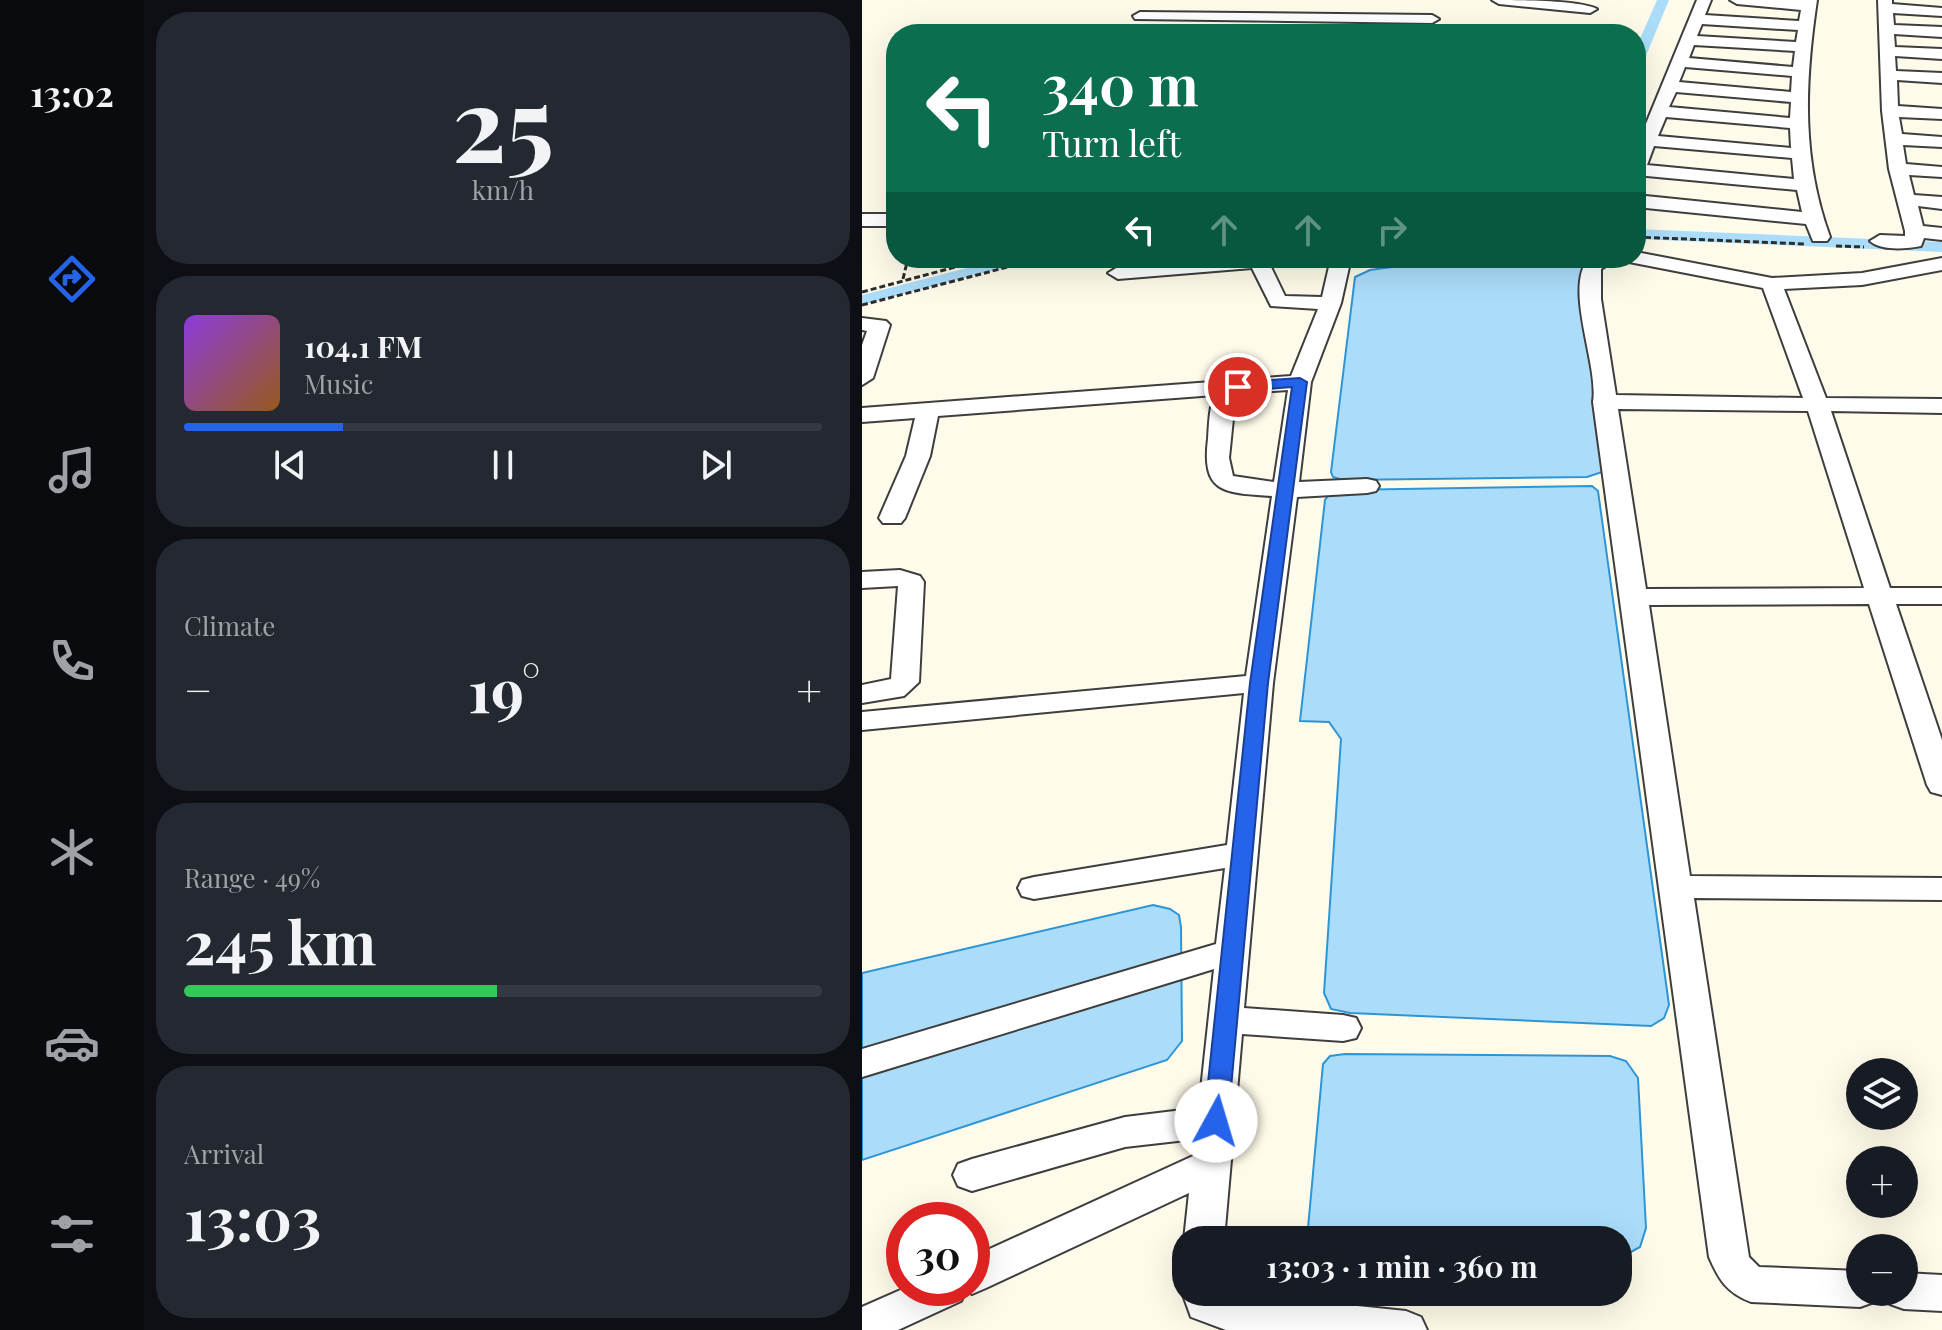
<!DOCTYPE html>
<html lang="en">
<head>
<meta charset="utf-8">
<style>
  :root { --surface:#171b24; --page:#242831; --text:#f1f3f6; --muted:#9ea1a6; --line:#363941; --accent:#2563eb }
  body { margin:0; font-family:"Playfair Display",serif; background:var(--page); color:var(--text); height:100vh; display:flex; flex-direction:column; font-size:30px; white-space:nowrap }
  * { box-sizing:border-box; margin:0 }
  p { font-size:26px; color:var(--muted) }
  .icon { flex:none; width:44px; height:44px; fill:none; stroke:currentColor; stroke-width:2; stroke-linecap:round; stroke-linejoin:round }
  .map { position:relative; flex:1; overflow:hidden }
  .side { display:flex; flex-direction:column; gap:12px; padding:12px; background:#0d0f14; width:718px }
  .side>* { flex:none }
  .banner { position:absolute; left:24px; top:24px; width:760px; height:244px; border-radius:32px; box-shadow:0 8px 32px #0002; background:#0b6e4f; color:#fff; overflow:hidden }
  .fabs { position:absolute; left:984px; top:1058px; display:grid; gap:16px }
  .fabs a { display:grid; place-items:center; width:72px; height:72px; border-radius:50%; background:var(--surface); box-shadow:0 8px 32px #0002; font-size:40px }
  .speed { position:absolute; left:24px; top:1202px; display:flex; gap:16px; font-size:40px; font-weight:700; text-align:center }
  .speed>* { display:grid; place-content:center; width:104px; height:104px; border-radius:50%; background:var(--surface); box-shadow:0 8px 32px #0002; line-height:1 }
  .speed .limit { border:12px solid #d22; background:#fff; color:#111 }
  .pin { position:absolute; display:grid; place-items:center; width:68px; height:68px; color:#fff; margin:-34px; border:4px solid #fff; border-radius:50%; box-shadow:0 2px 8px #0007 }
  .me { position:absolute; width:88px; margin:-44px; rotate:6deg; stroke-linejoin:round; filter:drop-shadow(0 0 6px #0008) }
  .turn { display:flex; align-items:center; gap:28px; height:168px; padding:0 24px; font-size:36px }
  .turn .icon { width:104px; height:104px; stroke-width:2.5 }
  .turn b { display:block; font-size:56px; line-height:68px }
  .lanes { display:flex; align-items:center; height:76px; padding:0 24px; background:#0003; justify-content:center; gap:40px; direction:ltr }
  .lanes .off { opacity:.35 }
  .big { font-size:60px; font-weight:700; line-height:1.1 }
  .side .widget { flex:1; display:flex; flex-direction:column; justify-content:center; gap:12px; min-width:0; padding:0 28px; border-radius:32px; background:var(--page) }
  .side .dial { align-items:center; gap:0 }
  .dial b { font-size:104px; line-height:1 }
  .song { display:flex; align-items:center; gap:24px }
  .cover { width:96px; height:96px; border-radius:12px; background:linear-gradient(135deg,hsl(270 70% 55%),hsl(30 70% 35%)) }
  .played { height:8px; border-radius:4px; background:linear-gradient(90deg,var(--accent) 25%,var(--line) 25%) }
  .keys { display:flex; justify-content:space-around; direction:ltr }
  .heat { display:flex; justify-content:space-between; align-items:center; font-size:44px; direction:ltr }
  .charge { height:12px; border-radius:6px; background:linear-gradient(90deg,#34c759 49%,var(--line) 0) }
  .trip { position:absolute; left:310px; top:1226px; width:460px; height:80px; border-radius:32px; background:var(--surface); box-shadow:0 8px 32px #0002; font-weight:700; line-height:80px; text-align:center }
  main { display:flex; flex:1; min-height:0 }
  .dock { display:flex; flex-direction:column; width:144px; justify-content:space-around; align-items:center; background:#090b0e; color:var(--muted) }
  .dock .icon { width:56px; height:56px }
  .dock .current { color:var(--accent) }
  .dock b { font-size:36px; color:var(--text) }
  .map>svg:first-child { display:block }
  .water { fill:#abddfa; stroke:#2d95d6; stroke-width:2 }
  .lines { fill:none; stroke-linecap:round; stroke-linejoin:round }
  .canal { fill:#abddfa; fill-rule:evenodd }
  .minor-casing { stroke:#3e3e3e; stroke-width:4 }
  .path { stroke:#2d2d2d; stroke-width:3; stroke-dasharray:6 3; stroke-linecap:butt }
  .minor { fill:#fff; fill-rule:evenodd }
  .route { fill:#2563eb; stroke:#184099; stroke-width:2 }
</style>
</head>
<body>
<main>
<nav class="dock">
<b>13:02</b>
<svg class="icon current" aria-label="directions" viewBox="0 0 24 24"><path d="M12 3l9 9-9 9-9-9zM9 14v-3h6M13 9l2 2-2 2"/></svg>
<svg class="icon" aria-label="music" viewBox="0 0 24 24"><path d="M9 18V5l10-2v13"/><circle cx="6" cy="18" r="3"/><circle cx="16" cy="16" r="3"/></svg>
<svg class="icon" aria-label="phone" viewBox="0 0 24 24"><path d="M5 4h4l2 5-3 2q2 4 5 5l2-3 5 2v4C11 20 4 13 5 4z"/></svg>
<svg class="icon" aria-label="climate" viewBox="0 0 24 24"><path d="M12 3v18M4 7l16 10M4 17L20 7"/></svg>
<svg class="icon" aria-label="car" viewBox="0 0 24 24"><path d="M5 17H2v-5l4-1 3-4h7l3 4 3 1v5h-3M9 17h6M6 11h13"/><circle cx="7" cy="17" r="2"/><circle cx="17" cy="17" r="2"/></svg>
<svg class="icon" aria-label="filters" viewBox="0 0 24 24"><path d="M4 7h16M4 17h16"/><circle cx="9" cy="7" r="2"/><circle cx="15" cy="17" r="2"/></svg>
</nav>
<section class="side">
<div class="widget dial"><b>25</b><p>km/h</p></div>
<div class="widget">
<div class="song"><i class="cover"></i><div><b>104.1 FM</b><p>Music</p></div></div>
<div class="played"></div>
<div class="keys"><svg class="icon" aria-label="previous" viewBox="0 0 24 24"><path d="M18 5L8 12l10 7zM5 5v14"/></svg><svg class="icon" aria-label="pause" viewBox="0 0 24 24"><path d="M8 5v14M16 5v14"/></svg><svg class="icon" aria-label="next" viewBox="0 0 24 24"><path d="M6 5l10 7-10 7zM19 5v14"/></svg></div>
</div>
<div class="widget"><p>Climate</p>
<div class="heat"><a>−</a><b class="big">19°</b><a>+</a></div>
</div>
<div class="widget"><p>Range · 49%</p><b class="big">245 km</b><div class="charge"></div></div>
<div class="widget"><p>Arrival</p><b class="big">13:03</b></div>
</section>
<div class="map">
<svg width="1080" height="1330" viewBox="0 0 1080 1330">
  <rect width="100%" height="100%" fill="#fffbea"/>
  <!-- water -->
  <g class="water">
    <polygon points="596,258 719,258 743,471 725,477 481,480 471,477 469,472 493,277 508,270"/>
    <polygon points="730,486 736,491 807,1005 802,1018 789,1026 488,1013 469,1009 462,993 479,739 467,722 438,721 463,500 469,492 477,490"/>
    <polygon points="291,905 308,909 317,915 319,927 320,1041 305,1060 0,1160 0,973"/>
    <polygon points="483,1054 748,1056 764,1061 776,1078 784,1228 778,1247 756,1259 756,1240 453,1240 446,1228 461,1064 468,1056"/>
  </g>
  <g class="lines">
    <!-- canal -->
    <g class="canal">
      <polygon points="795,0 807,0 781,63 774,67 774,48"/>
      <polygon points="774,229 1080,242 1080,252 774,239"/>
      <polygon points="144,258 179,258 177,262 129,271 0,305 0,295"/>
      <polygon points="236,258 253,258 245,263"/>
    </g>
    <defs>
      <g id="minor">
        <path d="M630,0C654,0 717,0 735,9L728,13L637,4Z"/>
        <path d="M835,0H849L843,15L937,21L939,10L875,4L868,0H955C943,81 939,158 968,237L965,241H951L944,224L774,207V195L940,212L935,190L774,175V148ZM840,24L936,30L934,42L835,36ZM832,45L933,51L931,67L827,58ZM823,67L930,76L929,92L817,82ZM814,92L929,102L928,118L807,107ZM804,117L928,128L929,148L796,136ZM792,146L930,158L932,179L785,165Z"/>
        <path d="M1016,0H1030V4L1080,8V16L1031,13L1032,25L1080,27V37L1032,34L1033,47L1080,49V59L1033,56L1034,71L1080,73V83L1035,80L1036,106L1080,109V119L1037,117L1040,134L1080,137V147L1041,145L1044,164L1080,167V177L1047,175L1052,195L1080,197V209L1056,206L1061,226L1080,228V240L1062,238L1059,246C1044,249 1019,251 1008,241L1018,235L1043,236V231L1027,169L1020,111Z"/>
        <polygon points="278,12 570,15 577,19 570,23 273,19 271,16"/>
        <rect x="0" y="214" width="34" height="12"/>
        <path d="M774,252L910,278L1000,273L1080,258V270L1000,285L922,289L964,398L1080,399V413L969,411L1028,588H1080V604H1034L1080,740V795L1069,792L1065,785L1007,604L787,605L828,876L1080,878V900L832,898L887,1257L897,1267L998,1271V1292H1017L1012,1302L998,1307L889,1302C865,1293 857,1280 847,1257L731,402C737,365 701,288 727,258H756L739,269V299L754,395L941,398L901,288L767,262L764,258H774ZM756,409L946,411L1002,588L784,589Z"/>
        <path d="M370,258H401L406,261L423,296L460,297L469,258H489L479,303L449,382L437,482L505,479L514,481L517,486L514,491L505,493L435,497L411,683L382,1008L481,1015L494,1018L499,1028L494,1038L481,1041L380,1034L362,1240H324V1244L322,1240L327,1193L124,1288L110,1294L104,1291L99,1301L36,1330H0V1307L43,1288H110V1257L331,1156L333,1139L263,1147L110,1191L96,1186L91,1175L96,1164L110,1159L263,1117L337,1108L352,969L0,1077V1049L354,944L363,868L172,899L160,896L156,888L160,880L172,877L365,845L382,693L0,730V712L384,676L410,496C363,493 339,494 346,439C347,425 347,407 353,395L76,416L68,456L43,518L39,523H21L17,518L44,456L53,418L0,422V408L429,376L456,309L409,306L390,268L256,279L246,273L256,267ZM426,390L412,482L371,476L367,458L373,399L369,394Z"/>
        <polygon points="0,318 24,321 28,325 11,378 0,385 0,345 5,331 0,330"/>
        <polygon points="38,570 58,576 62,582 57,682 42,696 0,703 0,685 29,679 36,586 0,588 0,572"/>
        <polygon points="1042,1273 1080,1275 1080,1311 1042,1309 1028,1304 1022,1292 1042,1292"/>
        <polygon points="324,1283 324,1292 361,1292 544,1311 559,1317 565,1330 364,1330 329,1317 320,1292"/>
      </g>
    </defs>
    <!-- minor casing -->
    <use href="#minor" class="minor-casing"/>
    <!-- path -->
    <g class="path">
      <polyline points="774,237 942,244"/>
      <polyline points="974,246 1002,247"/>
      <polyline points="419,258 460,260"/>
      <polyline points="496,259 514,258"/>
      <polyline points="41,279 46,258"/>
      <polyline points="0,292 127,258"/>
      <polyline points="0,305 161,263 205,259 246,261"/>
    </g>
    <!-- minor -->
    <use href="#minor" class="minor"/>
  </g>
  <!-- route -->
  <polygon class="route" points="438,378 445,382 406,683 366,1121 363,1128 354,1131 346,1128 342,1121 388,683 430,387 376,391 368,387 376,382"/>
</svg>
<div class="fabs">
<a><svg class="icon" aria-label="layers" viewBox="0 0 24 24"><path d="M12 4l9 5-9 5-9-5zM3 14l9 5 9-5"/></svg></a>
<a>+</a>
<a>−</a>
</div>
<div class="speed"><div class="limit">30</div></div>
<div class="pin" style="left:376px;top:387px;background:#d93025"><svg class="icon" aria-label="arrive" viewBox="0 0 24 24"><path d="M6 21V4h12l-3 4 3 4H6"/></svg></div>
<svg class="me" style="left:354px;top:1121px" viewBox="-20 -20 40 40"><circle r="19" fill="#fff"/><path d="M0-13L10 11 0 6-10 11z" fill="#2563eb"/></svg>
<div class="trip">13:03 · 1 min · 360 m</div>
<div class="banner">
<div class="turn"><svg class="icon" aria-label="left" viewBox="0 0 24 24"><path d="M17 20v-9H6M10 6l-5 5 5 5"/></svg><div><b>340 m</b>Turn left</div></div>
<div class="lanes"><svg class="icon" aria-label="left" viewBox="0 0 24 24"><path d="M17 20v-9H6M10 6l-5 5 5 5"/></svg><svg class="icon off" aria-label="ahead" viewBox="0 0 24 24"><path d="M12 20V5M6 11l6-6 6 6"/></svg><svg class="icon off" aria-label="ahead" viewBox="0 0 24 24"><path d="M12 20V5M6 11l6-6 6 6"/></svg><svg class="icon off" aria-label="right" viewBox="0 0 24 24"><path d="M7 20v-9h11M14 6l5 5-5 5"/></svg></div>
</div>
</div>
</main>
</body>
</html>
